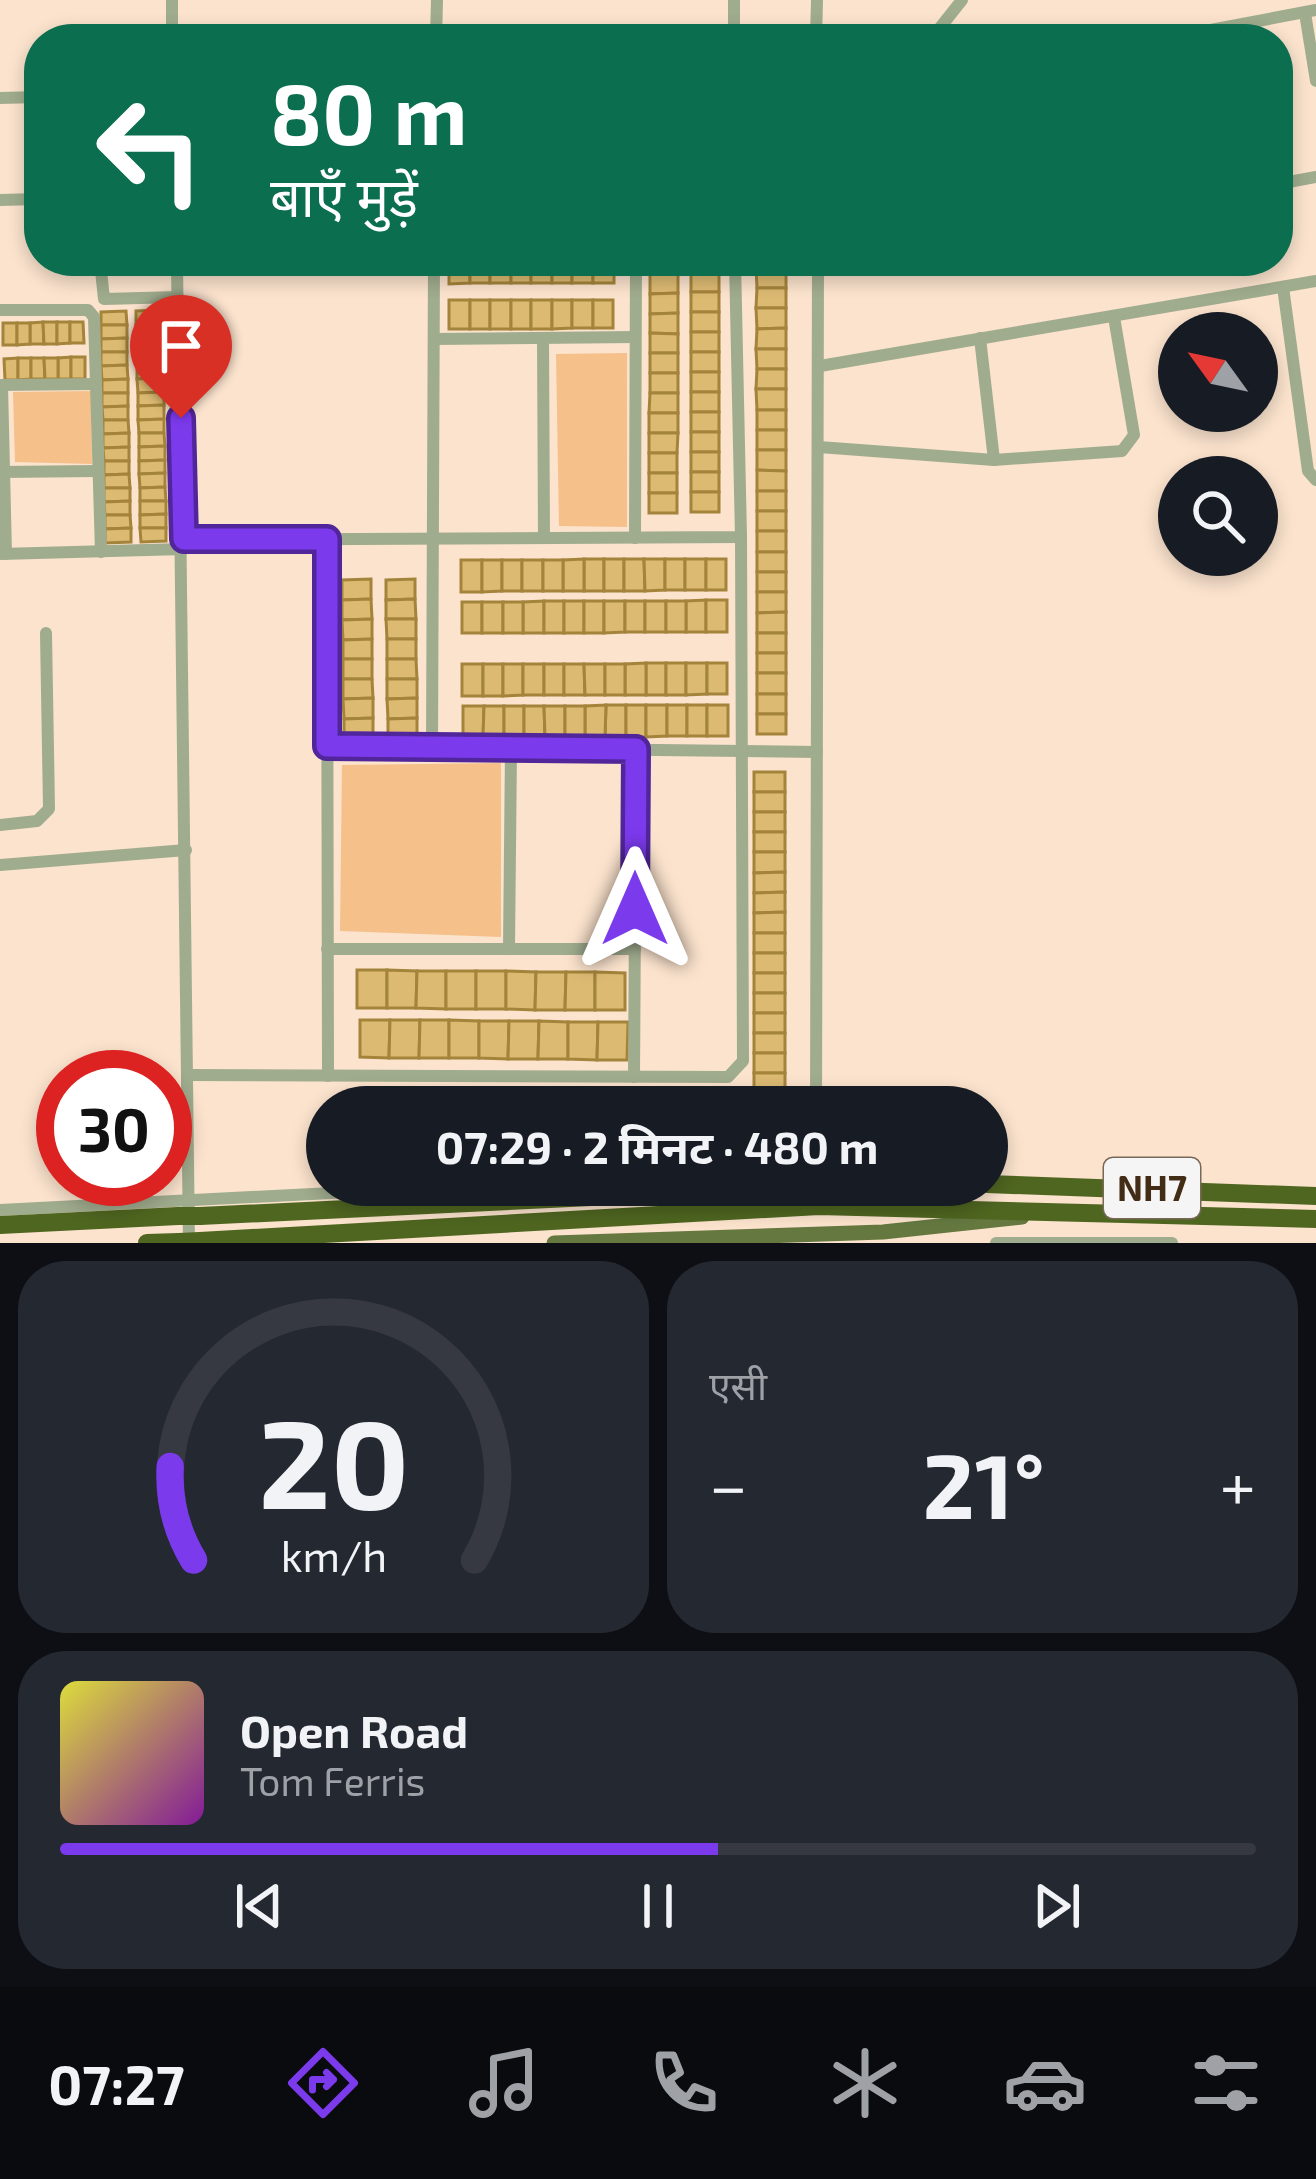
<!DOCTYPE html>
<html lang="hi">
<head>
<meta charset="utf-8">
<style>
  :root { --surface:#171b24; --page:#242831; --text:#f1f3f6; --muted:#9ea1a6; --line:#363941; --accent:#7c3aed }
  body { margin:0; font-family:"Exo 2","Noto Sans Devanagari",sans-serif; background:var(--page); color:var(--text); height:100vh; display:flex; flex-direction:column; font-size:45px; white-space:nowrap }
  * { box-sizing:border-box; margin:0 }
  p { font-size:39px; color:var(--muted) }
  .icon { flex:none; width:66px; height:66px; fill:none; stroke:currentColor; stroke-width:2; stroke-linecap:round; stroke-linejoin:round }
  .map { position:relative; height:1243px; overflow:hidden }
  .side { display:flex; flex-direction:column; gap:18px; padding:18px; background:#0d0f14; flex:1 }
  .side>* { flex:none }
  .top-card { position:absolute; left:24px; top:24px; width:1269px; height:252px; border-radius:48px; box-shadow:0 6px 18px #0003; background:#0b6e4f; color:#fff; overflow:hidden }
  .needle { width:78px; rotate:303deg }
  .tools { position:absolute; left:1158px; top:312px; display:grid; gap:24px }
  .tools a { display:grid; place-items:center; width:120px; height:120px; border-radius:50%; background:var(--surface); box-shadow:0 6px 18px #0003; font-size:60px }
  .speed { position:absolute; left:36px; top:1050px; display:flex; gap:24px; font-size:60px; font-weight:700; text-align:center }
  .speed>* { display:grid; place-content:center; width:156px; height:156px; border-radius:50%; background:var(--surface); box-shadow:0 6px 18px #0003; line-height:1 }
  .speed .limit { border:18px solid #d22; background:#fff; color:#111 }
  .pin { position:absolute; display:grid; place-items:center; width:102px; height:102px; color:#fff; margin:-123px -51px; border-radius:50% 50% 50% 0; rotate:-45deg; box-shadow:0 0 12px #0007 }
  .pin .icon { rotate:45deg }
  .me { position:absolute; width:132px; margin:-66px; rotate:0deg; stroke-linejoin:round; filter:drop-shadow(0 0 9px #0008) }
  .turn { display:flex; align-items:center; gap:42px; height:252px; padding:0 48px; font-size:54px }
  .turn .icon { width:156px; height:156px; stroke-width:2.5 }
  .turn b { display:block; font-size:84px; line-height:102px }
  .big { font-size:90px; font-weight:700; line-height:1.1 }
  .side .widget { flex:1; display:flex; flex-direction:column; justify-content:center; gap:18px; min-width:0; padding:0 42px; border-radius:48px; background:var(--page) }
  .side .dial { align-items:center; gap:0 }
  .dial svg { height:312px; overflow:visible; fill:none; stroke:var(--line); stroke-width:7; stroke-linecap:round; text-anchor:middle }
  .dial text { fill:var(--text); stroke:none }
  .song { display:flex; align-items:center; gap:36px }
  .cover { width:144px; height:144px; border-radius:18px; background:linear-gradient(135deg,hsl(60 70% 55%),hsl(290 70% 35%)) }
  .played { height:12px; border-radius:6px; background:linear-gradient(90deg,var(--accent) 55%,var(--line) 55%) }
  .keys { display:flex; justify-content:space-around; direction:ltr }
  .heat { display:flex; justify-content:space-between; align-items:center; font-size:66px; direction:ltr }
  .side .tiles { flex:1; display:grid; gap:18px; grid-template-columns:1fr 1fr }
  .widget:last-child { grid-column:span 2 }
  .trip { position:absolute; left:306px; top:1086px; width:702px; height:120px; border-radius:60px; background:var(--surface); box-shadow:0 6px 18px #0003; font-weight:700; line-height:120px; text-align:center }
  .tabs { display:flex; height:192px; justify-content:space-around; align-items:center; background:#090b0e; color:var(--muted) }
  .tabs .icon { width:84px; height:84px }
  .tabs .active { color:var(--accent) }
  .tabs b { font-size:54px; color:var(--text) }
  .map>svg:first-child { display:block }
  .green { fill:#f6c08b }
  .building { fill:#dcba72; stroke:#a4833b; stroke-width:3 }
  .lines { fill:none; stroke-linecap:round; stroke-linejoin:round }
  .minor { stroke:#a0ac8e; stroke-width:12 }
  .major { stroke:#647840; stroke-width:15 }
  .highway { stroke:#4f6620; stroke-width:18 }
  .highway-bridge { stroke:#4f6620; stroke-width:18 }
  .route-casing { stroke:#51269a; stroke-width:30 }
  .route { stroke:#7c3aed; stroke-width:21 }
  .labels { text-anchor:middle; stroke-width:9; stroke-linejoin:round; paint-order:stroke }
  .shield { fill:#f5f5f5; stroke:#786858; stroke-width:3 }
  .shield-label { font-size:36px; font-weight:bold; fill:#432c15 }
</style>
</head>
<body>
<div class="map">
<svg width="1316" height="1243" viewBox="0 0 1316 1243">
  <rect width="100%" height="100%" fill="#fbe3cd"/>
  <!-- green -->
  <g class="green">
    <polygon points="627,353 627,527 559,526 556,354"/>
    <polygon points="91,391 92,464 15,462 13,392"/>
    <polygon points="501,763 501,937 340,931 342,765"/>
  </g>
  <!-- building -->
  <g class="building">
    <polygon points="449,261 470,261 470,283 449,284"/>
    <rect x="470" y="261" width="20" height="22"/>
    <rect x="490" y="261" width="21" height="22"/>
    <rect x="511" y="261" width="20" height="22"/>
    <rect x="531" y="261" width="21" height="22"/>
    <rect x="552" y="261" width="20" height="22"/>
    <rect x="572" y="261" width="21" height="22"/>
    <rect x="593" y="261" width="21" height="22"/>
    <polygon points="650,261 678,261 678,273 650,274"/>
    <rect x="691" y="261" width="28" height="11"/>
    <polygon points="756,268 786,268 786,288 757,288"/>
    <rect x="691" y="272" width="28" height="20"/>
    <polygon points="678,273 678,293 650,294 650,274"/>
    <polygon points="757,288 786,288 786,308 756,308"/>
    <rect x="691" y="292" width="28" height="20"/>
    <polygon points="678,293 678,313 650,314 650,294"/>
    <rect x="449" y="300" width="21" height="29"/>
    <rect x="470" y="300" width="20" height="29"/>
    <rect x="490" y="300" width="21" height="29"/>
    <rect x="511" y="300" width="20" height="29"/>
    <rect x="531" y="300" width="21" height="29"/>
    <polygon points="552,300 572,300 572,328 552,329"/>
    <rect x="572" y="300" width="21" height="28"/>
    <rect x="593" y="300" width="20" height="28"/>
    <polygon points="756,308 786,308 786,328 757,329"/>
    <polygon points="162,310 162,324 136,325 136,311"/>
    <polygon points="126,311 127,325 101,325 101,312"/>
    <rect x="691" y="312" width="28" height="20"/>
    <polygon points="678,313 678,334 650,333 650,314"/>
    <polygon points="43,322 44,344 30,344 30,323"/>
    <polygon points="43,322 57,322 57,344 44,344"/>
    <polygon points="57,322 70,322 70,343 57,344"/>
    <polygon points="70,322 83,322 84,343 70,343"/>
    <rect x="3" y="323" width="14" height="22"/>
    <polygon points="17,323 30,323 30,344 17,345"/>
    <polygon points="162,324 162,338 137,338 136,325"/>
    <polygon points="101,325 127,325 127,338 101,339"/>
    <polygon points="786,328 786,349 756,349 757,329"/>
    <rect x="691" y="332" width="28" height="20"/>
    <polygon points="650,333 678,334 678,353 650,353"/>
    <polygon points="127,338 127,352 101,352 101,339"/>
    <polygon points="137,338 162,338 163,351 137,352"/>
    <polygon points="756,349 786,349 786,369 757,369"/>
    <polygon points="163,351 163,365 137,366 137,352"/>
    <polygon points="101,352 127,352 127,365 101,366"/>
    <rect x="691" y="352" width="28" height="20"/>
    <rect x="650" y="353" width="28" height="20"/>
    <polygon points="71,357 71,379 58,379 58,358"/>
    <rect x="71" y="357" width="14" height="22"/>
    <polygon points="18,358 18,380 5,380 4,359"/>
    <polygon points="18,358 31,358 31,379 18,380"/>
    <polygon points="31,358 44,358 45,379 31,379"/>
    <polygon points="44,358 58,358 58,379 45,379"/>
    <polygon points="127,365 128,379 102,380 101,366"/>
    <polygon points="163,365 163,378 137,379 137,366"/>
    <polygon points="757,369 786,369 786,389 756,389"/>
    <rect x="691" y="372" width="28" height="20"/>
    <rect x="650" y="373" width="28" height="20"/>
    <polygon points="163,378 164,392 138,393 137,379"/>
    <polygon points="128,379 128,393 102,393 102,380"/>
    <polygon points="756,389 786,389 786,410 757,410"/>
    <polygon points="164,392 164,405 138,406 138,393"/>
    <rect x="691" y="392" width="28" height="20"/>
    <polygon points="102,393 128,393 128,406 102,407"/>
    <polygon points="650,393 678,393 678,413 649,413"/>
    <polygon points="164,405 164,419 138,420 138,406"/>
    <polygon points="128,406 128,420 103,420 102,407"/>
    <rect x="757" y="410" width="29" height="20"/>
    <rect x="691" y="412" width="28" height="20"/>
    <rect x="649" y="413" width="29" height="20"/>
    <polygon points="164,419 164,433 139,433 138,420"/>
    <polygon points="103,420 128,420 129,433 103,434"/>
    <rect x="757" y="430" width="29" height="20"/>
    <rect x="691" y="432" width="28" height="20"/>
    <polygon points="129,433 129,447 103,448 103,434"/>
    <polygon points="139,433 164,433 165,446 139,447"/>
    <polygon points="649,433 678,433 677,453 649,453"/>
    <polygon points="165,446 165,460 139,461 139,447"/>
    <polygon points="129,447 129,461 104,461 103,448"/>
    <polygon points="757,450 786,450 786,471 757,470"/>
    <rect x="691" y="452" width="28" height="20"/>
    <rect x="649" y="453" width="28" height="20"/>
    <polygon points="165,460 165,473 139,474 139,461"/>
    <polygon points="104,461 129,461 129,474 104,475"/>
    <polygon points="757,470 786,471 786,491 757,491"/>
    <rect x="691" y="472" width="28" height="20"/>
    <polygon points="165,473 165,487 140,488 139,474"/>
    <rect x="649" y="473" width="28" height="20"/>
    <polygon points="129,474 130,488 104,488 104,475"/>
    <polygon points="165,487 166,501 140,501 140,488"/>
    <polygon points="104,488 130,488 130,501 104,502"/>
    <rect x="757" y="491" width="29" height="20"/>
    <rect x="691" y="492" width="28" height="20"/>
    <rect x="649" y="493" width="28" height="20"/>
    <polygon points="130,501 130,515 105,515 104,502"/>
    <polygon points="140,501 166,501 166,514 140,515"/>
    <rect x="757" y="511" width="29" height="20"/>
    <polygon points="166,514 166,528 140,528 140,515"/>
    <polygon points="105,515 130,515 131,528 105,529"/>
    <polygon points="131,528 131,542 105,543 105,529"/>
    <polygon points="140,528 166,528 166,541 141,542"/>
    <rect x="757" y="531" width="29" height="21"/>
    <rect x="757" y="552" width="29" height="20"/>
    <rect x="584" y="559" width="20" height="32"/>
    <polygon points="584,559 584,591 563,591 563,560"/>
    <rect x="604" y="559" width="20" height="32"/>
    <polygon points="624,559 644,559 645,591 624,591"/>
    <polygon points="644,559 665,559 665,590 645,591"/>
    <rect x="665" y="559" width="20" height="31"/>
    <rect x="685" y="559" width="21" height="31"/>
    <rect x="706" y="559" width="20" height="31"/>
    <rect x="461" y="560" width="21" height="32"/>
    <polygon points="482,560 502,560 502,591 482,592"/>
    <rect x="502" y="560" width="20" height="31"/>
    <rect x="522" y="560" width="21" height="31"/>
    <rect x="543" y="560" width="20" height="31"/>
    <rect x="757" y="572" width="29" height="20"/>
    <polygon points="371,579 371,599 342,600 342,580"/>
    <polygon points="415,579 415,599 386,600 386,580"/>
    <polygon points="757,592 786,592 786,612 757,613"/>
    <polygon points="371,599 372,619 342,620 342,600"/>
    <polygon points="415,599 416,619 386,619 386,600"/>
    <polygon points="706,600 706,632 686,632 686,601"/>
    <rect x="706" y="600" width="21" height="32"/>
    <polygon points="544,601 544,633 523,633 523,602"/>
    <rect x="544" y="601" width="20" height="32"/>
    <rect x="564" y="601" width="20" height="32"/>
    <rect x="584" y="601" width="20" height="32"/>
    <polygon points="604,601 625,601 625,632 604,633"/>
    <rect x="625" y="601" width="20" height="31"/>
    <rect x="645" y="601" width="21" height="31"/>
    <rect x="666" y="601" width="20" height="31"/>
    <rect x="462" y="602" width="20" height="31"/>
    <rect x="482" y="602" width="21" height="31"/>
    <rect x="503" y="602" width="20" height="31"/>
    <polygon points="786,612 786,633 757,633 757,613"/>
    <polygon points="372,619 372,639 343,640 342,620"/>
    <polygon points="386,619 416,619 416,639 387,639"/>
    <rect x="757" y="633" width="29" height="20"/>
    <polygon points="372,639 372,659 343,659 343,640"/>
    <rect x="387" y="639" width="29" height="20"/>
    <rect x="757" y="653" width="29" height="20"/>
    <rect x="343" y="659" width="29" height="20"/>
    <polygon points="387,659 416,659 417,679 387,679"/>
    <rect x="646" y="663" width="20" height="32"/>
    <polygon points="646,663 646,695 625,695 625,664"/>
    <rect x="666" y="663" width="20" height="32"/>
    <polygon points="686,663 707,663 707,694 686,695"/>
    <rect x="707" y="663" width="20" height="31"/>
    <rect x="462" y="664" width="21" height="32"/>
    <rect x="483" y="664" width="20" height="32"/>
    <polygon points="503,664 523,664 523,695 503,696"/>
    <rect x="523" y="664" width="21" height="31"/>
    <rect x="544" y="664" width="20" height="31"/>
    <polygon points="564,664 584,664 585,695 564,695"/>
    <polygon points="584,664 605,664 605,695 585,695"/>
    <rect x="605" y="664" width="20" height="31"/>
    <rect x="757" y="673" width="29" height="21"/>
    <polygon points="343,679 372,679 373,698 343,699"/>
    <polygon points="387,679 417,679 417,698 387,699"/>
    <rect x="757" y="694" width="29" height="20"/>
    <polygon points="373,698 373,718 344,719 343,699"/>
    <polygon points="417,698 417,718 388,719 387,699"/>
    <polygon points="606,705 626,705 626,737 605,737"/>
    <polygon points="606,705 605,737 585,737 585,706"/>
    <rect x="626" y="705" width="20" height="32"/>
    <polygon points="646,705 667,705 667,736 646,737"/>
    <rect x="667" y="705" width="20" height="31"/>
    <rect x="687" y="705" width="20" height="31"/>
    <rect x="707" y="705" width="21" height="31"/>
    <polygon points="463,706 484,706 483,737 463,738"/>
    <polygon points="484,706 504,706 504,737 483,737"/>
    <rect x="504" y="706" width="20" height="31"/>
    <polygon points="524,706 544,706 545,737 524,737"/>
    <polygon points="544,706 565,706 565,737 545,737"/>
    <rect x="565" y="706" width="20" height="31"/>
    <rect x="757" y="714" width="29" height="20"/>
    <polygon points="373,718 373,738 344,739 344,719"/>
    <polygon points="417,718 417,738 388,739 388,719"/>
    <rect x="754" y="772" width="31" height="20"/>
    <rect x="754" y="792" width="31" height="20"/>
    <rect x="754" y="812" width="31" height="20"/>
    <rect x="754" y="832" width="31" height="20"/>
    <polygon points="754,852 785,852 785,872 754,873"/>
    <polygon points="785,872 785,892 754,893 754,873"/>
    <polygon points="785,892 785,912 754,913 754,893"/>
    <polygon points="785,912 785,933 754,933 754,913"/>
    <rect x="754" y="933" width="31" height="20"/>
    <rect x="754" y="953" width="31" height="20"/>
    <rect x="357" y="970" width="30" height="38"/>
    <polygon points="387,970 417,971 416,1008 387,1008"/>
    <polygon points="417,971 446,971 446,1009 416,1008"/>
    <rect x="446" y="971" width="30" height="38"/>
    <rect x="476" y="971" width="30" height="38"/>
    <polygon points="506,971 536,972 535,1010 506,1009"/>
    <polygon points="536,972 566,972 565,1010 535,1010"/>
    <polygon points="566,972 595,972 595,1010 565,1010"/>
    <polygon points="595,972 625,973 625,1010 595,1010"/>
    <rect x="754" y="973" width="31" height="20"/>
    <rect x="754" y="993" width="31" height="20"/>
    <rect x="754" y="1013" width="31" height="20"/>
    <polygon points="360,1020 390,1020 389,1058 360,1057"/>
    <polygon points="390,1020 420,1020 419,1058 389,1058"/>
    <polygon points="420,1020 449,1020 449,1058 419,1058"/>
    <polygon points="449,1020 479,1021 479,1058 449,1058"/>
    <polygon points="479,1021 509,1021 508,1059 479,1058"/>
    <polygon points="509,1021 539,1021 538,1059 508,1059"/>
    <polygon points="539,1021 568,1022 568,1059 538,1059"/>
    <polygon points="568,1022 598,1022 597,1060 568,1059"/>
    <polygon points="598,1022 628,1022 627,1060 597,1060"/>
    <rect x="754" y="1033" width="31" height="20"/>
    <rect x="754" y="1053" width="31" height="20"/>
    <rect x="754" y="1073" width="31" height="20"/>
  </g>
  <g class="lines">
    <!-- minor -->
    <g class="minor">
      <polyline points="172,0 172,39"/>
      <polyline points="1305,13 1316,81"/>
      <polyline points="436,39 437,0"/>
      <polyline points="734,39 734,0"/>
      <polyline points="816,39 817,0"/>
      <polyline points="931,39 962,0"/>
      <polyline points="1163,39 1316,10"/>
      <polyline points="0,98 39,97"/>
      <polyline points="1278,184 1316,177"/>
      <polyline points="0,200 39,199"/>
      <polyline points="100,261 104,299 178,297"/>
      <polyline points="177,261 189,1243"/>
      <polyline points="818,267 852,261"/>
      <polyline points="1283,287 1308,471 1316,480"/>
      <polyline points="0,310 88,310 94,317 101,552"/>
      <polyline points="543,338 544,538"/>
      <polyline points="980,338 994,460"/>
      <polyline points="434,339 635,337"/>
      <polyline points="820,366 1316,281"/>
      <polyline points="0,385 96,384"/>
      <polyline points="2,385 6,554"/>
      <polyline points="819,447 994,460 1122,451 1134,435 1114,317"/>
      <polyline points="0,472 98,471"/>
      <polyline points="635,538 636,261"/>
      <polyline points="327,539 328,1076"/>
      <polyline points="184,540 741,537 735,261"/>
      <polyline points="0,554 184,549"/>
      <polyline points="327,746 817,752"/>
      <polyline points="432,747 434,261"/>
      <polyline points="0,825 37,821 49,809 46,633"/>
      <polyline points="0,865 186,850"/>
      <polyline points="327,949 635,949"/>
      <polyline points="509,949 511,748"/>
      <polyline points="187,1075 728,1077 743,1061 741,537"/>
      <polyline points="634,1077 636,749"/>
      <polyline points="816,1107 818,261"/>
      <polyline points="0,1210 487,1185"/>
      <polyline points="996,1243 1172,1243"/>
    </g>
    <!-- major -->
    <polyline class="major" points="554,1243 883,1232 1022,1217"/>
    <!-- highway -->
    <g class="highway">
      <polyline points="987,1184 1316,1196"/>
      <polyline points="200,1216 841,1185"/>
      <polyline points="0,1225 178,1216"/>
      <polyline points="200,1241 819,1206 1316,1219"/>
      <polyline points="147,1243 179,1242"/>
    </g>
    <!-- highway-bridge -->
    <g class="highway-bridge">
      <polyline points="178,1216 200,1216"/>
      <polyline points="179,1242 200,1241"/>
    </g>
  </g>
  <g class="lines">
    <defs>
      <polyline id="route" points="181,418 184,539 327,539 327,746 636,749 635,909"/>
    </defs>
    <!-- route casing -->
    <use href="#route" class="route-casing"/>
    <!-- route -->
    <use href="#route" class="route"/>
  </g>
  <g class="labels">
    <!-- shield labels -->
    <rect class="shield" x="1104" y="1158" width="96" height="60" rx="9"/>
    <g class="shield-label">
      <text x="1152" y="1201">NH7</text>
    </g>
  </g>
</svg>
<div class="tools">
<a><svg class="needle" viewBox="-14 -14 28 28"><path d="M0-13l5 13h-10z" fill="#e53935"/><path d="M0 13l5-13h-10z" fill="#9ea1a6"/></svg></a>
<a><svg class="icon" aria-label="search" viewBox="0 0 24 24"><circle cx="10" cy="10" r="6"/><path d="M15 15l6 6"/></svg></a>
</div>
<div class="speed"><div class="limit">30</div></div>
<div class="pin" style="left:181px;top:418px;background:#d93025"><svg class="icon" aria-label="arrive" viewBox="0 0 24 24"><path d="M6 21V4h12l-3 4 3 4H6"/></svg></div>
<svg class="me" style="left:635px;top:909px" viewBox="-20 -20 40 40"><path d="M0-17L14 15 0 8-14 15z" fill="#7c3aed" stroke="#fff" stroke-width="4"/></svg>
<div class="trip">07:29 · 2 मिनट · 480 m</div>
<div class="top-card">
<div class="turn"><svg class="icon" aria-label="left" viewBox="0 0 24 24"><path d="M17 20v-9H6M10 6l-5 5 5 5"/></svg><div><b>80 m</b>बाएँ मुड़ें</div></div>
</div>
</div>
<section class="side">
<div class="tiles">
<div class="widget dial"><svg viewBox="0 0 100 80">
<path d="M14 69A42 42 0 1 1 86 69"/>
<path d="M14 69A42 42 0 0 1 8 45" stroke="#7c3aed"/>
<text x="50" y="56" font-size="32" font-weight="700">20</text>
<text x="50" y="72" font-size="11">km/h</text>
</svg></div>
<div class="widget"><p>एसी</p>
<div class="heat"><a>−</a><b class="big">21°</b><a>+</a></div>
</div>
<div class="widget">
<div class="song"><i class="cover"></i><div><b>Open Road</b><p>Tom Ferris</p></div></div>
<div class="played"></div>
<div class="keys"><svg class="icon" aria-label="previous" viewBox="0 0 24 24"><path d="M18 5L8 12l10 7zM5 5v14"/></svg><svg class="icon" aria-label="pause" viewBox="0 0 24 24"><path d="M8 5v14M16 5v14"/></svg><svg class="icon" aria-label="next" viewBox="0 0 24 24"><path d="M6 5l10 7-10 7zM19 5v14"/></svg></div>
</div>
</div>
</section>
<nav class="tabs">
<b>07:27</b>
<svg class="icon active" aria-label="directions" viewBox="0 0 24 24"><path d="M12 3l9 9-9 9-9-9zM9 14v-3h6M13 9l2 2-2 2"/></svg>
<svg class="icon" aria-label="music" viewBox="0 0 24 24"><path d="M9 18V5l10-2v13"/><circle cx="6" cy="18" r="3"/><circle cx="16" cy="16" r="3"/></svg>
<svg class="icon" aria-label="phone" viewBox="0 0 24 24"><path d="M5 4h4l2 5-3 2q2 4 5 5l2-3 5 2v4C11 20 4 13 5 4z"/></svg>
<svg class="icon" aria-label="climate" viewBox="0 0 24 24"><path d="M12 3v18M4 7l16 10M4 17L20 7"/></svg>
<svg class="icon" aria-label="car" viewBox="0 0 24 24"><path d="M5 17H2v-5l4-1 3-4h7l3 4 3 1v5h-3M9 17h6M6 11h13"/><circle cx="7" cy="17" r="2"/><circle cx="17" cy="17" r="2"/></svg>
<svg class="icon" aria-label="filters" viewBox="0 0 24 24"><path d="M4 7h16M4 17h16"/><circle cx="9" cy="7" r="2"/><circle cx="15" cy="17" r="2"/></svg>
</nav>
</body>
</html>
